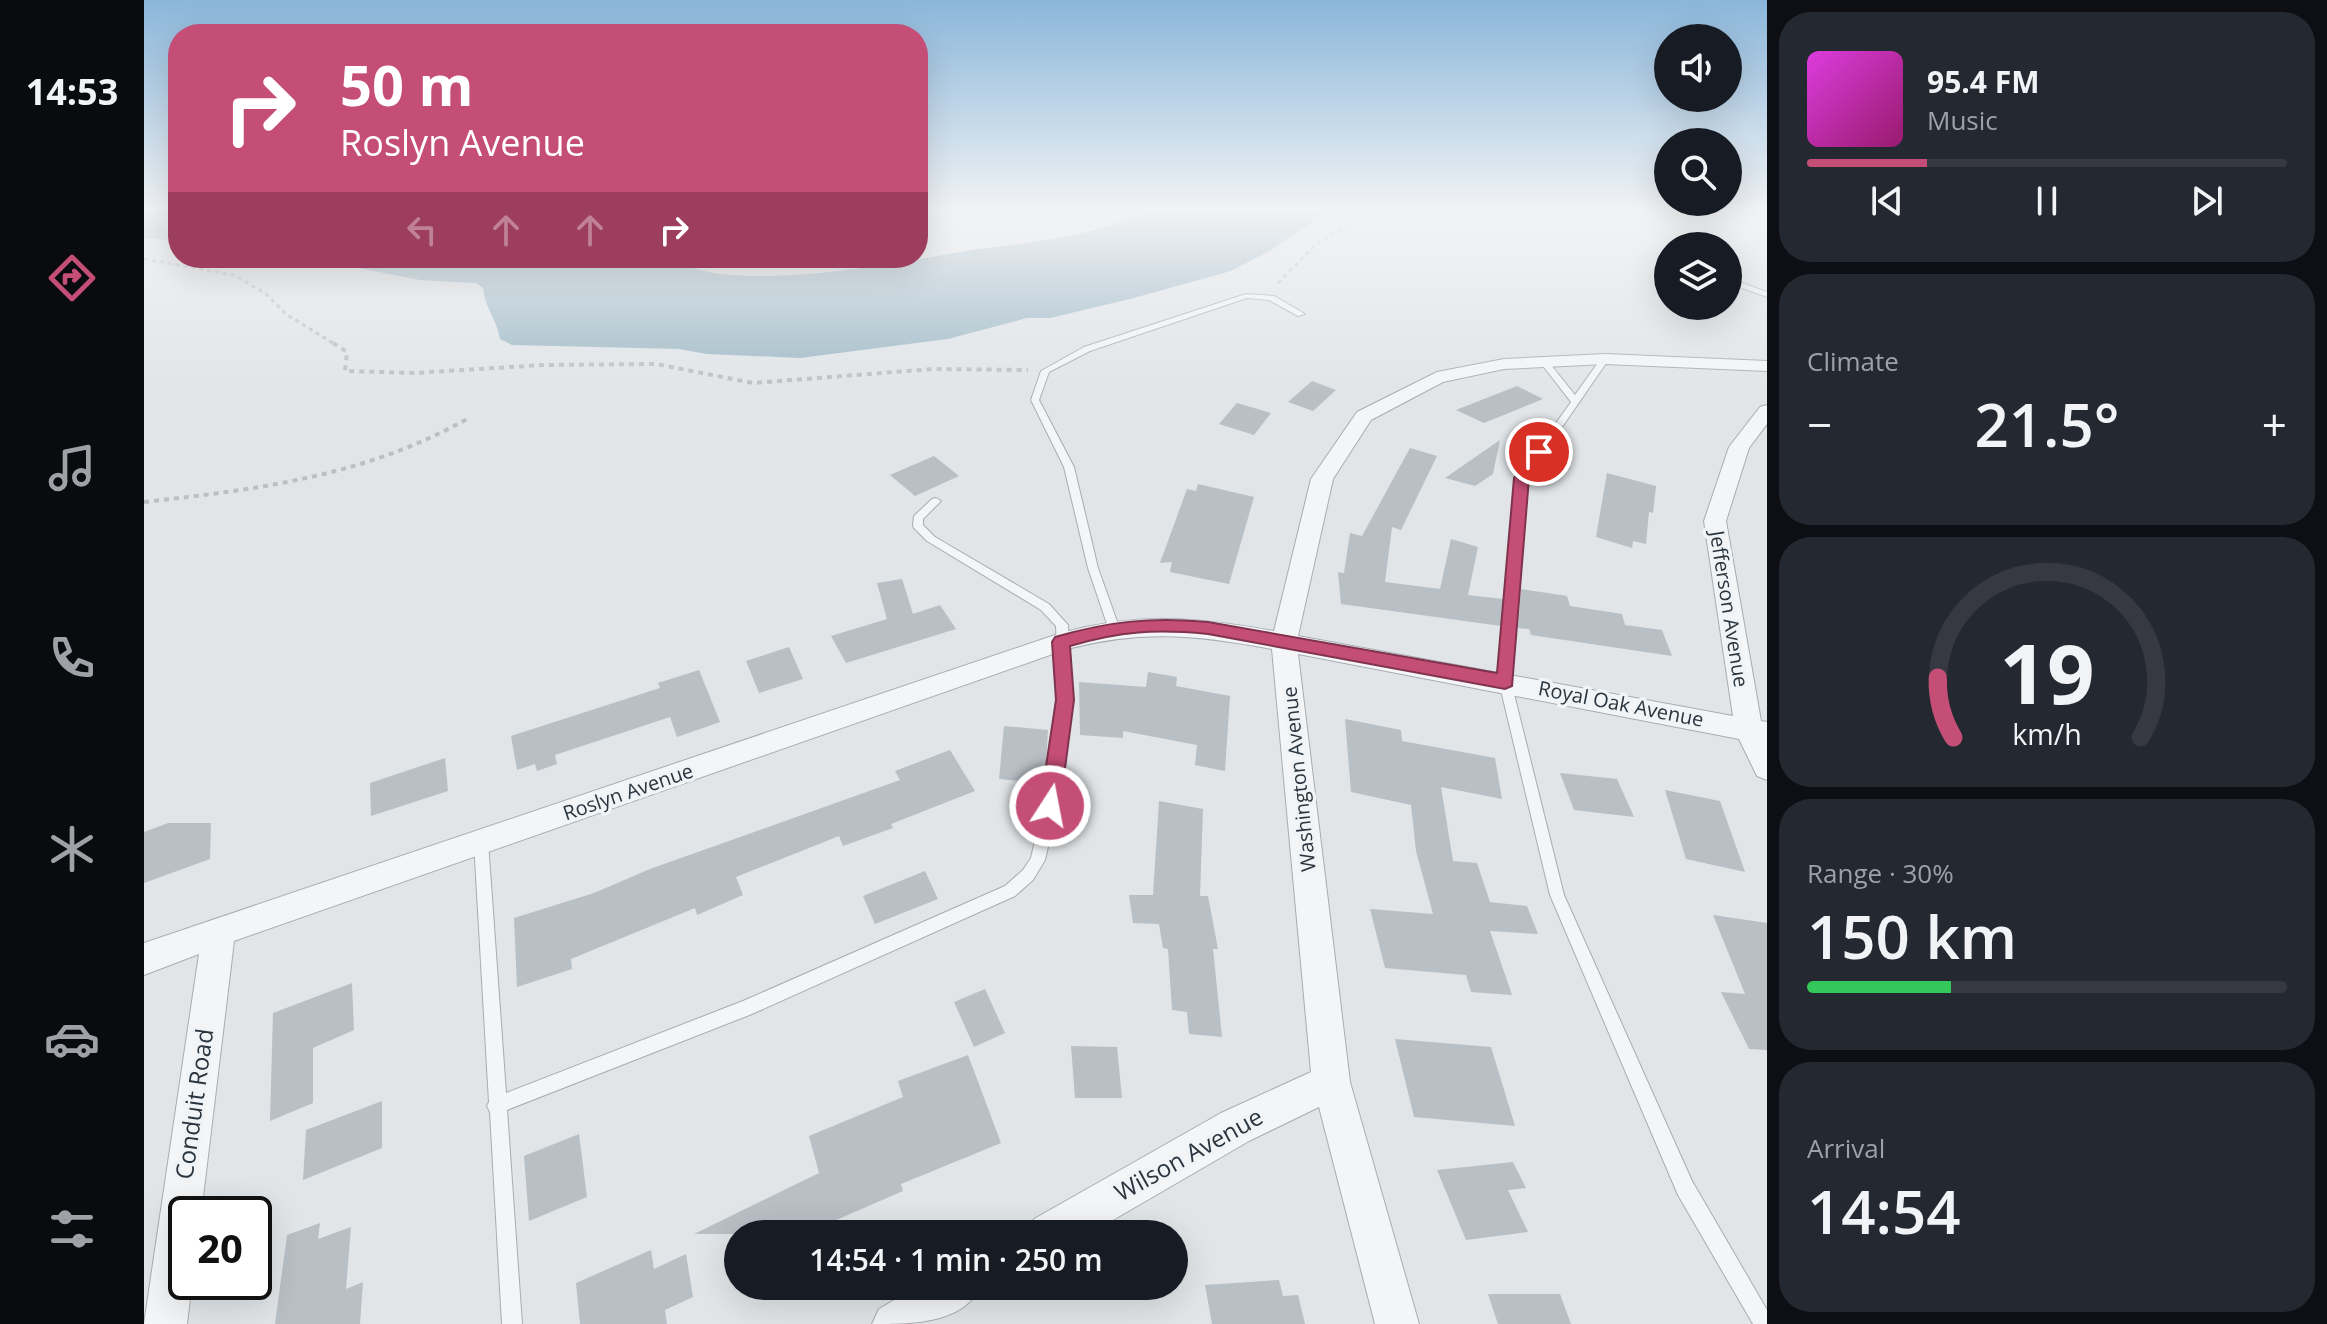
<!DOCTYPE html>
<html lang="en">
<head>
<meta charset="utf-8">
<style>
  :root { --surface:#171b24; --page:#242831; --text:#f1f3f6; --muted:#9ea1a6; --line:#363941; --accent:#c54e76 }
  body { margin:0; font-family:"Open Sans",sans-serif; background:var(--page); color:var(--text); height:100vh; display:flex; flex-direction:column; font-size:30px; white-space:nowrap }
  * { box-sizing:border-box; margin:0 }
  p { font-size:26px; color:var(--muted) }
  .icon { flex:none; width:44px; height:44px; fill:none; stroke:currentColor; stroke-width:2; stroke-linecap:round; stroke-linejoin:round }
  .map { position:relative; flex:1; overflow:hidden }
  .panel { display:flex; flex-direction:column; gap:12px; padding:12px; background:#0d0f14; width:560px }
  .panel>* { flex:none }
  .top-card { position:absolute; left:24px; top:24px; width:760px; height:244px; border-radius:32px; box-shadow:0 8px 32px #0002; background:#c54e76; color:#fff; overflow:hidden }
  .controls { position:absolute; left:1510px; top:24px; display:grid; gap:16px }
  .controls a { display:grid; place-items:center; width:88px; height:88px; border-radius:50%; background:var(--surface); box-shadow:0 8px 32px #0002; font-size:40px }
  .speed { position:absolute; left:24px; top:1196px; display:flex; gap:16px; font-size:40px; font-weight:700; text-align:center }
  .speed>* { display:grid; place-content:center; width:104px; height:104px; border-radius:50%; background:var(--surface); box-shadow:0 8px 32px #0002; line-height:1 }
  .speed .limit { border:4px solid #111; border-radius:12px; background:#fff; color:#111 }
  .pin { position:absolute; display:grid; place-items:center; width:68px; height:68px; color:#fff; margin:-34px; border:4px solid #fff; border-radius:50%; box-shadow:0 2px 8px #0007 }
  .me { position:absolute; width:88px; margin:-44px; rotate:11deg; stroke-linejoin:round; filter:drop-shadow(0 0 6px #0008) }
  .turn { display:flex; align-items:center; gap:28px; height:168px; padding:0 40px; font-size:36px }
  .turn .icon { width:104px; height:104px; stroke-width:2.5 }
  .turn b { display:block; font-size:56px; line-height:68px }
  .lanes { display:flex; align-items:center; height:76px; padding:0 40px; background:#0003; justify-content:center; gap:40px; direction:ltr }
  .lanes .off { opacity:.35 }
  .big { font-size:60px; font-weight:600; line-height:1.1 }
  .panel .tile { flex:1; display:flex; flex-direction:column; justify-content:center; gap:12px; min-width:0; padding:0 28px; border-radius:32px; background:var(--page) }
  .panel .dial { align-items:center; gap:0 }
  .dial svg { height:208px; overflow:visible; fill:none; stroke:var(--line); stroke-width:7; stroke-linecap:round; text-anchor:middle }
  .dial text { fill:var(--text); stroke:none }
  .song { display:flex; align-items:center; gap:24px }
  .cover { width:96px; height:96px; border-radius:12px; background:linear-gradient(135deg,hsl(300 70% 55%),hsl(320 70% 35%)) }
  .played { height:8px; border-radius:4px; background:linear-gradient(90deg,var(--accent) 25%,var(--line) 25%) }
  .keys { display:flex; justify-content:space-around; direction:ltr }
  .heat { display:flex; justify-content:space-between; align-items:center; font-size:44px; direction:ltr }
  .charge { height:12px; border-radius:6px; background:linear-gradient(90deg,#34c759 30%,var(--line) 0) }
  .trip { position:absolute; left:580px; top:1220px; width:464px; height:80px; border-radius:40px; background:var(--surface); box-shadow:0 8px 32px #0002; font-weight:600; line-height:80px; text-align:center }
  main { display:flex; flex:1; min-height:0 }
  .tabs { display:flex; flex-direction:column; width:144px; justify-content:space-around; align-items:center; background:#090b0e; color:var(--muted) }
  .tabs .icon { width:56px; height:56px }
  .tabs .on { color:var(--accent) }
  .tabs b { font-size:36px; color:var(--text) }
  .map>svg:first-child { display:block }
  .water { fill:#9eb9c6 }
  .building { fill:#b8bfc5 }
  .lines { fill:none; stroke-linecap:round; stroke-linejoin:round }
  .lane-casing { stroke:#a6adb2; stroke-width:2 }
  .street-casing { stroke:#a6adb2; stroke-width:2 }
  .path-far1 { stroke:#bbbfc3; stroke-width:3; stroke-dasharray:4 4; stroke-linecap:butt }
  .path { stroke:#bbbfc3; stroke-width:4; stroke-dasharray:5 5; stroke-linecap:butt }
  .lane { fill:#f3f5f7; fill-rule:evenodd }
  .street { fill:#f3f5f7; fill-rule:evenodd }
  .route { fill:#c54e76; stroke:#80334d; stroke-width:2 }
  .labels { text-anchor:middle; stroke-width:7; stroke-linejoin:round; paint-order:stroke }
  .street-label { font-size:20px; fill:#2a353f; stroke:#f0f4f6 }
  .near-street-label { font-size:24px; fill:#2a353f; stroke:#f0f4f6 }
</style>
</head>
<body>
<main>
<nav class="tabs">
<b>14:53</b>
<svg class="icon on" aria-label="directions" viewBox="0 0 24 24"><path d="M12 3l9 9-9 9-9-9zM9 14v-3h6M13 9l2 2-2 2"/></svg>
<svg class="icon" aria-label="music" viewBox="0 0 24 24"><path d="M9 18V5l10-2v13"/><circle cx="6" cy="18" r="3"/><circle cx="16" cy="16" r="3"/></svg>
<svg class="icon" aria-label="phone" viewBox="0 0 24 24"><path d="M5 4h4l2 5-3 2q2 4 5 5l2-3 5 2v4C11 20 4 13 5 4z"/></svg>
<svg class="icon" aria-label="climate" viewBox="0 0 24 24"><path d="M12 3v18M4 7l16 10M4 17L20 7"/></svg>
<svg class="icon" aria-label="car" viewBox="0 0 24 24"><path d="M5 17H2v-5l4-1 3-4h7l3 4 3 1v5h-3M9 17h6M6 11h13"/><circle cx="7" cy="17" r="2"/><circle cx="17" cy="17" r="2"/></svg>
<svg class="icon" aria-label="filters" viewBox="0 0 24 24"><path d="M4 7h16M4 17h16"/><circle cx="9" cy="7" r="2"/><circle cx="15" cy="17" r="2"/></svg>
</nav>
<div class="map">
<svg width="1623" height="1324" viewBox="0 0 1623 1324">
  <rect width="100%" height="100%" fill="#e1e5e8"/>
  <!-- water -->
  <g class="water">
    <polygon points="0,211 34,211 34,241 0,238"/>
    <path d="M1000,211H1184L1127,250L1087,271L986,299L906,318H883L804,339L656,358L563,354L535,349L368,345L356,339C353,320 341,308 339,288L332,283L276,280L163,258H521C542,266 564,274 586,275C664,280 740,265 816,252C873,243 950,239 1000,211Z"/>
  </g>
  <!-- building -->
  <g class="building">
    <polygon points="1168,381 1192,390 1169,411 1144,402"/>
    <polygon points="1373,386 1399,399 1340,423 1312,410"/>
    <polygon points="1093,403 1127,413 1110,435 1075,424"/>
    <polygon points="1356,440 1349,474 1331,486 1301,478"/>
    <polygon points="1266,448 1293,456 1257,530 1248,527 1241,582 1296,589 1307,539 1334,547 1324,595 1359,599 1357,626 1197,604 1194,572 1200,573 1206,533 1218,536"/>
    <polygon points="790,456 815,476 771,496 746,475"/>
    <polygon points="1463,473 1512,486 1509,513 1505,512 1502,544 1489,541 1488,548 1452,537"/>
    <polygon points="1054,484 1110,497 1085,584 1026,572 1028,562 1016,563 1043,489 1052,491"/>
    <polygon points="758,579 769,614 796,605 812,629 702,663 687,636 743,619 733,583"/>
    <polygon points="1377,589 1423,596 1426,606 1478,614 1481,625 1518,630 1528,656 1387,635 1385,629 1374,628"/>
    <polygon points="645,647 659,679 615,693 602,661"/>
    <polygon points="555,670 576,722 533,737 526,717 411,755 413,764 393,771 391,764 373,770 367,736 516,688 514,683"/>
    <polygon points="1004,672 1033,677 1032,686 1086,696 1081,771 1051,765 1053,745 979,731 979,738 936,735 935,682 1002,687"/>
    <polygon points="1201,719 1257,730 1258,741 1351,758 1358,799 1297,787 1309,861 1333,863 1346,902 1383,906 1394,934 1346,931 1368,995 1327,992 1322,975 1241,968 1226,909 1289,914 1272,851 1267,805 1207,792"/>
    <polygon points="860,726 904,730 901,783 855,779"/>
    <polygon points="806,750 831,791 747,824 749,828 699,846 695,836 592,877 599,895 553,915 551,908 427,959 428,969 373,987 370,918 450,893 506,869 756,780 751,771"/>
    <polygon points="301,758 304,791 227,816 226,783"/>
    <polygon points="1416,773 1473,779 1490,817 1430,810"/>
    <polygon points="1521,790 1576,801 1601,872 1542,859"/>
    <polygon points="1015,801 1059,809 1056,896 1064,896 1074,949 1069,949 1078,1037 1045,1034 1043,1012 1028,1010 1024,949 1019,948 1015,924 989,923 985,895 1009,895"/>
    <polygon points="24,823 67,823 66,859 0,883 0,832"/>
    <polygon points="781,871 794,899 731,924 719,896"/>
    <polygon points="1569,915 1623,923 1623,1050 1605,1049 1577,992 1601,994"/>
    <polygon points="208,983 210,1030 169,1048 169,1103 126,1121 129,1013"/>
    <polygon points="841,989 861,1033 830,1047 810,1002"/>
    <polygon points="1251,1039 1347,1047 1371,1126 1270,1117"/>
    <polygon points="927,1046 973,1047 978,1098 931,1098"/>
    <polygon points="824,1055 857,1143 757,1184 759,1191 660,1234 550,1234 675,1173 665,1136 759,1097 754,1081"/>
    <polygon points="238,1101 238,1148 159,1180 162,1130"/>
    <polygon points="435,1134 443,1197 385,1221 380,1156"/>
    <polygon points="1369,1162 1382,1188 1364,1190 1384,1232 1322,1240 1293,1170"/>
    <polygon points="176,1223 174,1239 207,1227 202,1289 219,1282 216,1324 131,1324 143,1235"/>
    <polygon points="507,1250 510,1269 542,1254 549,1297 521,1310 523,1324 436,1324 432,1283"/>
    <polygon points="1135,1280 1139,1296 1154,1295 1161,1324 1068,1324 1061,1285"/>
    <polygon points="1344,1294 1416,1294 1427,1324 1354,1324"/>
  </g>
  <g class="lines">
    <defs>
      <g id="lane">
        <polygon points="1584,278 1623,292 1623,297 1584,283"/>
        <polygon points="1102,294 1130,296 1161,314 1154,316 1125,300 1103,298 946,351 905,372 895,400 930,467 954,568 975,627 969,631 965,630 944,568 920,467 887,400 897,371 940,347"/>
        <polygon points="1458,357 1465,359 1383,478 1367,682 1420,895 1548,1181 1623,1310 1623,1324 1609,1324 1534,1195 1406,895 1355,682 1373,478 1427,402 1396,362 1403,360 1431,395"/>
        <polygon points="792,498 797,501 779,519 779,525 791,537 905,604 924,625 927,700 919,779 901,860 889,880 871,896 608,1014 363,1110 378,1324 358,1324 346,1112 343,1106 345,1102 330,842 332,838 337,836 342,838 344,842 362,1093 599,1001 861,886 879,870 887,858 905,779 915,700 912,626 897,610 783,541 770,528 769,526 770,516 788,499"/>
      </g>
      <g id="street">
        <path d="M1461,354L1623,361V371L1461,364L1360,369L1299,382L1227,420L1189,479L1154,636L1589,716L1560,521L1585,447L1616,407L1623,405V424L1605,448L1582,521L1617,721L1623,722V780L1613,776L1595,739L1154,654L1206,1082L1275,1324H1231L1175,1107L1105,1141L945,1234H884L890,1219L1077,1113L1167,1072L1128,649C1054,635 998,629 923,649L90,941L57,1214H42V1282H48L43,1324H0L55,954L0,975V943L917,633C995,612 1051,617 1130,631L1167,479L1213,412L1293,372L1360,359Z"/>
        <path d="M774,1286H837C819,1324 768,1324 728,1324L735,1309Z"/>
      </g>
    </defs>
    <!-- lane casing -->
    <use href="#lane" class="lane-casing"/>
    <!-- street casing -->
    <use href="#street" class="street-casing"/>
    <!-- path-far1 -->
    <g class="path-far1">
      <polyline points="0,259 90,275 121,293 142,314 192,345"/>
      <polyline points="1134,283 1171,245 1227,211"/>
    </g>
    <!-- path -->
    <g class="path">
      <polyline points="189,343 203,352 201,371 271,373 398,365 512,364 609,383 789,369 884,370"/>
      <path d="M0,502C117,489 221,476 325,418"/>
    </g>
    <!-- lane -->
    <use href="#lane" class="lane"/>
    <!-- street -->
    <use href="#street" class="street"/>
  </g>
  <!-- sky -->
  <linearGradient id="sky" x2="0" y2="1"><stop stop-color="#8ab6da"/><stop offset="0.53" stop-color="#f2f3f5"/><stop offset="1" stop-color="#f2f3f5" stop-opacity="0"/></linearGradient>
  <rect width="1623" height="396" fill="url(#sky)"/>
  <!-- route -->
  <path class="route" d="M1395,448L1403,452L1385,478L1368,686L1361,689L1064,634C1011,629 977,631 926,646L930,700L916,806L913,812L906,815L899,812L896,806L912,700L908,642L911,637C966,621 1007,617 1064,622L1353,673L1370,478L1390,449Z"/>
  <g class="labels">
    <!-- street labels -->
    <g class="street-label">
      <text transform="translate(1585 609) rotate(81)" y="7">Jefferson Avenue</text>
      <text transform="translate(1477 704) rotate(11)" y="7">Royal Oak Avenue</text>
      <text transform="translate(1155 779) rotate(-96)" y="7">Washington Avenue</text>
      <text transform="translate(484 792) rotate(-19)" y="7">Roslyn Avenue</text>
    </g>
    <!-- near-street labels -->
    <g class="near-street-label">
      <text transform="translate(51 1104) rotate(-82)" y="8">Conduit Road</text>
      <text transform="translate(1045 1155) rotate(-29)" y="8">Wilson Avenue</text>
    </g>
  </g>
</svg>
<div class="controls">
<a><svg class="icon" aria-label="sound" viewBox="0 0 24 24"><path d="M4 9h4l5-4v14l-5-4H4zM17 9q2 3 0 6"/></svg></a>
<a><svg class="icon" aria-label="search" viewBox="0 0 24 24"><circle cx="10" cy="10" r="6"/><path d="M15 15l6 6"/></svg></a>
<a><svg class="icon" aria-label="layers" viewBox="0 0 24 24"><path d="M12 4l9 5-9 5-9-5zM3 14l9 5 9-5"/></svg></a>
</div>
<div class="speed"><div class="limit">20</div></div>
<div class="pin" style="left:1395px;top:452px;background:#d93025"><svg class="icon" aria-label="arrive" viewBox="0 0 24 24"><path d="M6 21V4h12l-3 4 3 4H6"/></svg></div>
<svg class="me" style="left:906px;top:806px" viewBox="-20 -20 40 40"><circle r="17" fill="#c54e76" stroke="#fff" stroke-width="3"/><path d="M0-11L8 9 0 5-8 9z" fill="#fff"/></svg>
<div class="trip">14:54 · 1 min · 250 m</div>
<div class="top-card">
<div class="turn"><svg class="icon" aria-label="right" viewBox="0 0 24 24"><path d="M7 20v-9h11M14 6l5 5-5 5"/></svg><div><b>50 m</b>Roslyn Avenue</div></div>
<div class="lanes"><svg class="icon off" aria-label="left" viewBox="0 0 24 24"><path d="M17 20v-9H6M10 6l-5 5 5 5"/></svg><svg class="icon off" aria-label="ahead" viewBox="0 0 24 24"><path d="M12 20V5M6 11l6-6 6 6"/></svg><svg class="icon off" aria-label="ahead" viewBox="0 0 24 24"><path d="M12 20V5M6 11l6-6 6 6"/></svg><svg class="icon" aria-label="right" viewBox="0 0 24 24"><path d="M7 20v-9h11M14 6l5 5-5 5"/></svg></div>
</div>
</div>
<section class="panel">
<div class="tile">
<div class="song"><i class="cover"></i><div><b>95.4 FM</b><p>Music</p></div></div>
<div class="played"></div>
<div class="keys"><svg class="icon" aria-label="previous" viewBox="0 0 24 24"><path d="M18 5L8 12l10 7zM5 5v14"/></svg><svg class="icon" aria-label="pause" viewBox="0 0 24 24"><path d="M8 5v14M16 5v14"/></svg><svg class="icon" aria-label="next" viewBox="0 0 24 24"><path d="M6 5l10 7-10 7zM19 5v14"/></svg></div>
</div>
<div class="tile"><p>Climate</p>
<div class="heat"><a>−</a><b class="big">21.5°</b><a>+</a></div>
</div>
<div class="tile dial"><svg viewBox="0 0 100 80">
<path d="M14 69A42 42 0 1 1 86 69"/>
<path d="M14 69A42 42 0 0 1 8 46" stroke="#c54e76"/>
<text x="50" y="56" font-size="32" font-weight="700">19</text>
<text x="50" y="72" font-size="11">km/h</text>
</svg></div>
<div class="tile"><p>Range · 30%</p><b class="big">150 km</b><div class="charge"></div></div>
<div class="tile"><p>Arrival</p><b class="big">14:54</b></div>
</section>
</main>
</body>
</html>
